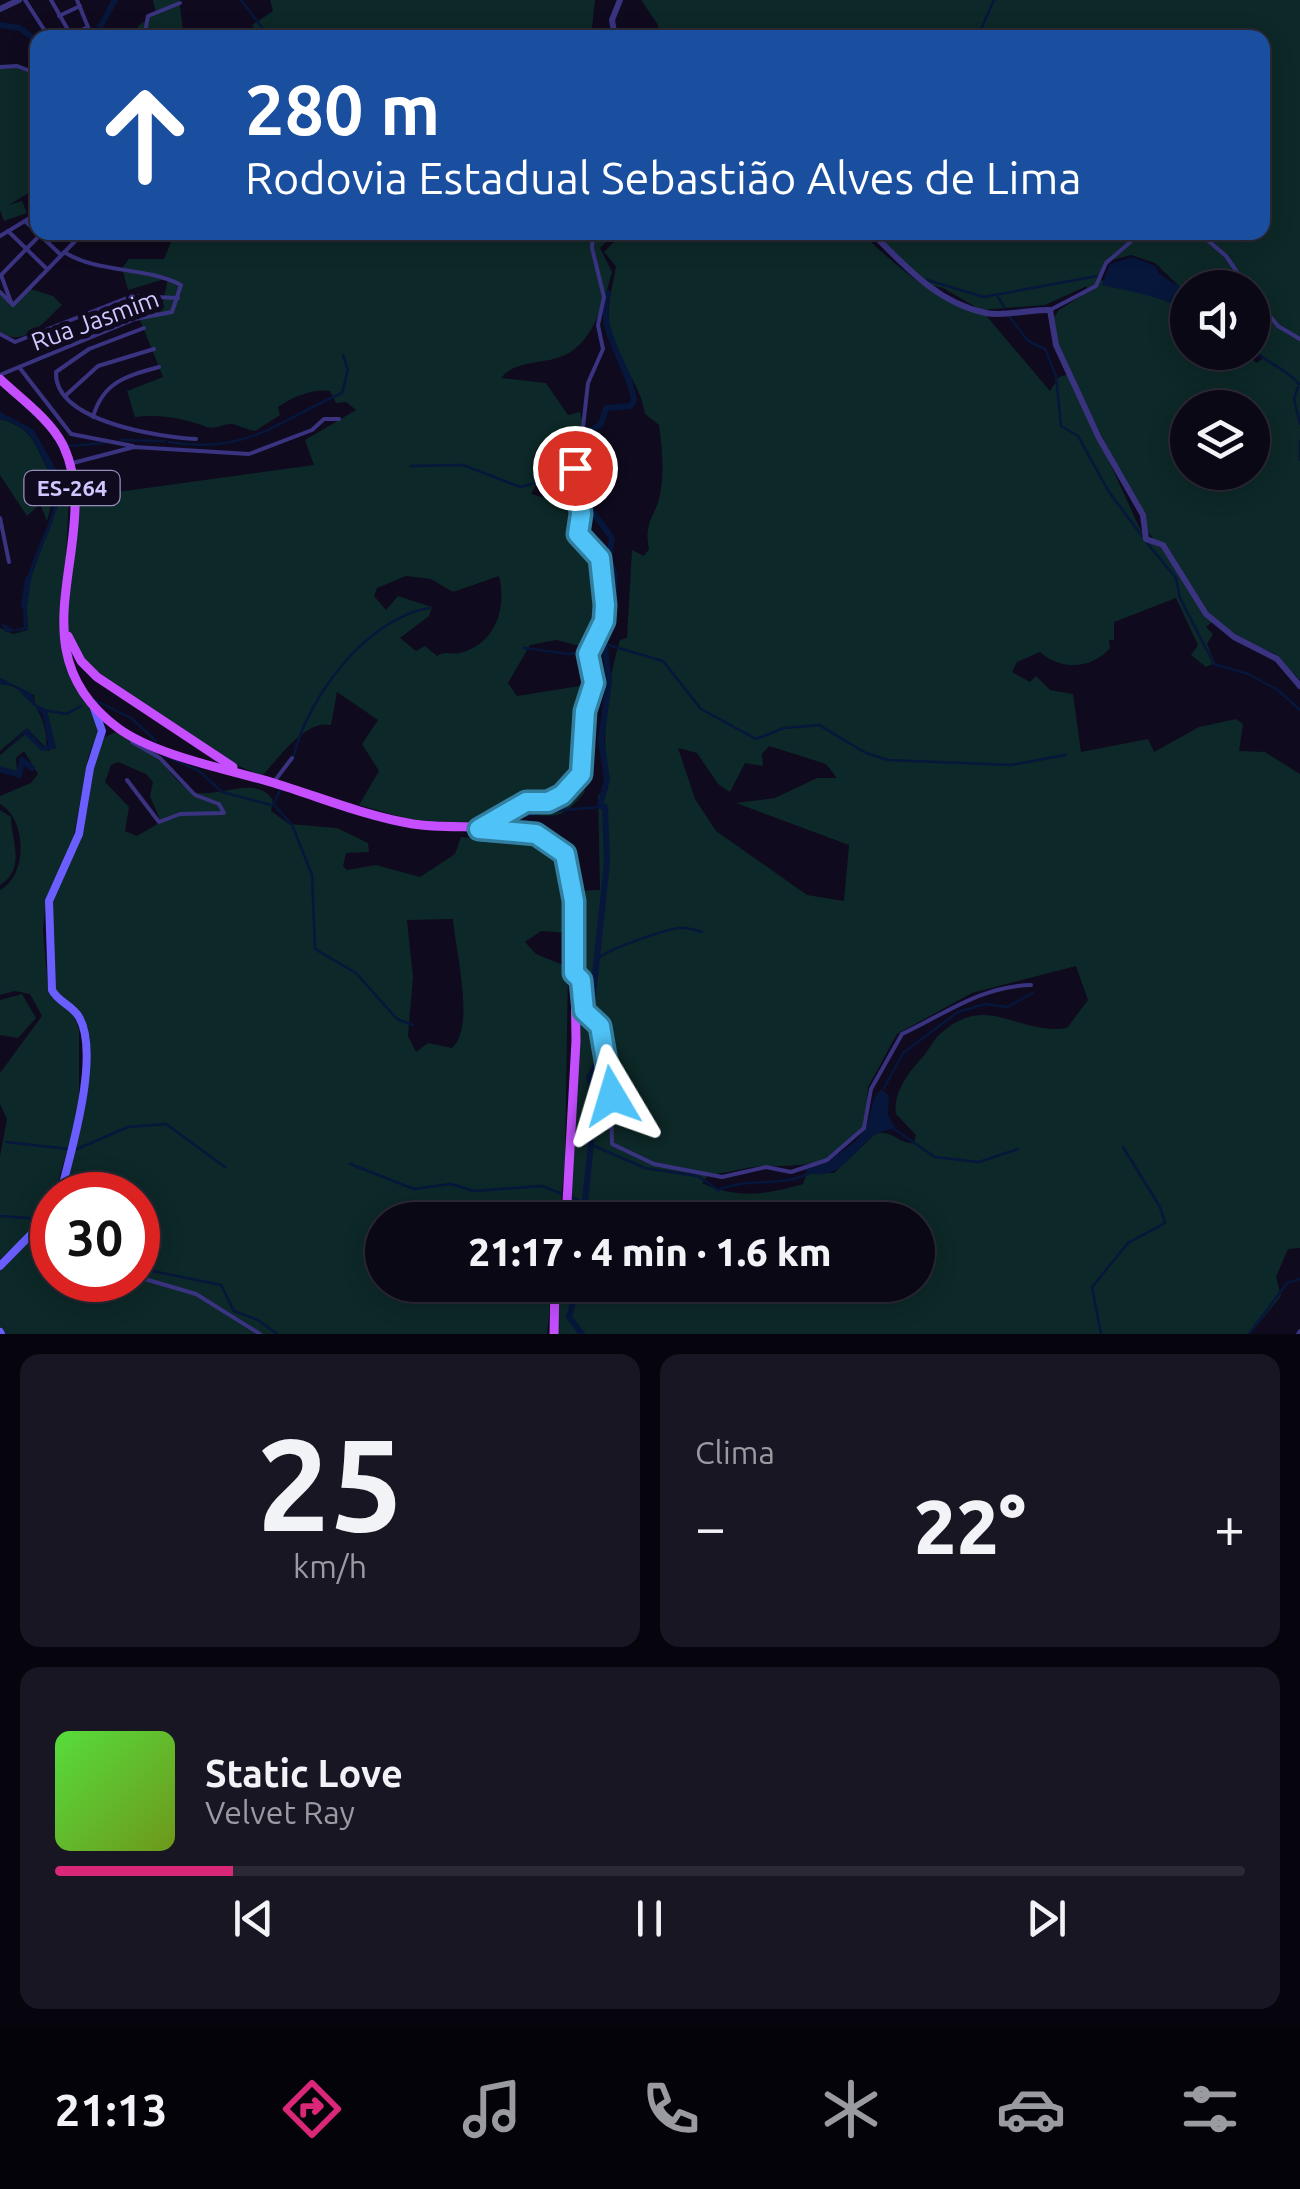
<!DOCTYPE html>
<html lang="pt">
<head>
<meta charset="utf-8">
<style>
  :root { --surface:#0b0816; --page:#191623; --text:#f1f3f6; --muted:#9a9aa1; --line:#2b2935; --accent:#db2777 }
  body { margin:0; font-family:Ubuntu,sans-serif; background:var(--page); color:var(--text); height:100vh; display:flex; flex-direction:column; font-size:38px; white-space:nowrap }
  * { box-sizing:border-box; margin:0 }
  p { font-size:32px; color:var(--muted) }
  .icon { flex:none; width:55px; height:55px; fill:none; stroke:currentColor; stroke-width:2; stroke-linecap:round; stroke-linejoin:round }
  .map { position:relative; height:1334px; overflow:hidden }
  .drawer { display:flex; flex-direction:column; gap:20px; padding:20px; background:#06040c; flex:1 }
  .drawer>* { flex:none }
  .hud { position:absolute; left:30px; top:30px; width:1240px; height:210px; border-radius:20px; box-shadow:0 5px 25px #0003,0 0 0 2px var(--line); background:#1a4fa0; color:#fff; overflow:hidden }
  .controls { position:absolute; left:1170px; top:270px; display:grid; gap:20px }
  .controls a { display:grid; place-items:center; width:100px; height:100px; border-radius:50%; background:var(--surface); box-shadow:0 5px 25px #0003,0 0 0 2px var(--line); font-size:50px }
  .speed { position:absolute; left:30px; top:1172px; display:flex; gap:20px; font-size:50px; font-weight:700; text-align:center }
  .speed>* { display:grid; place-content:center; width:130px; height:130px; border-radius:50%; background:var(--surface); box-shadow:0 5px 25px #0003,0 0 0 2px var(--line); line-height:1 }
  .speed .limit { border:15px solid #d22; background:#fff; color:#111 }
  .pin { position:absolute; display:grid; place-items:center; width:85px; height:85px; color:#fff; margin:-42px; border:5px solid #fff; border-radius:50%; box-shadow:0 2px 10px #0007 }
  .me { position:absolute; width:110px; margin:-55px; rotate:353deg; stroke-linejoin:round; filter:drop-shadow(0 0 8px #0008) }
  .turn { display:flex; align-items:center; gap:35px; height:210px; padding:0 50px; font-size:45px }
  .turn .icon { width:130px; height:130px; stroke-width:2.5 }
  .turn b { display:block; font-size:70px; line-height:85px }
  .big { font-size:75px; font-weight:800; line-height:1.1 }
  .drawer .card { flex:1; display:flex; flex-direction:column; justify-content:center; gap:15px; min-width:0; padding:0 35px; border-radius:20px; background:var(--page) }
  .drawer .dial { align-items:center; gap:0 }
  .dial b { font-size:130px; line-height:1 }
  .song { display:flex; align-items:center; gap:30px }
  .cover { width:120px; height:120px; border-radius:15px; background:linear-gradient(135deg,hsl(110 70% 55%),hsl(80 70% 35%)) }
  .played { height:10px; border-radius:5px; background:linear-gradient(90deg,var(--accent) 15%,var(--line) 15%) }
  .keys { display:flex; justify-content:space-around; direction:ltr }
  .heat { display:flex; justify-content:space-between; align-items:center; font-size:55px; direction:ltr }
  .drawer .tiles { flex:1; display:grid; gap:20px; grid-template-columns:1fr 1fr }
  .card:last-child { grid-column:span 2 }
  .trip { position:absolute; left:365px; top:1202px; width:570px; height:100px; border-radius:50px; background:var(--surface); box-shadow:0 5px 25px #0003,0 0 0 2px var(--line); font-weight:800; line-height:100px; text-align:center }
  .tabs { display:flex; height:160px; justify-content:space-around; align-items:center; background:#040309; color:var(--muted) }
  .tabs .icon { width:70px; height:70px }
  .tabs .current { color:var(--accent) }
  .tabs b { font-size:45px; color:var(--text) }
  .map>svg:first-child { display:block }
  .green { fill:#0d2828; fill-rule:evenodd }
  .water { fill:#06173b }
  .lines { fill:none; stroke-linecap:round; stroke-linejoin:round }
  .stream { stroke:#06173b; stroke-width:2.5 }
  .river { stroke:#06173b; stroke-width:6 }
  .minor { stroke:#393380; stroke-width:4 }
  .tertiary { stroke:#393380; stroke-width:6 }
  .secondary { stroke:#6a5eff; stroke-width:8 }
  .primary { stroke:#c54eff; stroke-width:9 }
  .route-casing { stroke:#337fa1; stroke-width:25 }
  .route { stroke:#4fc3f7; stroke-width:18 }
  .labels { text-anchor:middle; stroke-width:10; stroke-linejoin:round; paint-order:stroke }
  .shield { fill:#0f0a1e; stroke:#968ebc; stroke-width:2.5 }
  .shield-label { font-size:22px; font-weight:bold; fill:#d0c7ff }
  .street-label { font-size:25px; fill:#d0c7ff; stroke:#0f0a1e }
</style>
</head>
<body>
<div class="map">
<svg width="1300" height="1334" viewBox="0 0 1300 1334">
  <rect width="100%" height="100%" fill="#0f0a1e"/>
  <!-- green -->
  <g class="green">
    <polygon points="153,0 179,0 184,37 138,37 138,26 156,13"/>
    <polygon points="270,0 595,0 591,37 261,38 252,25 273,11"/>
    <path d="M641,0H1300V680L1274,653L1243,640L1214,620L1149,533L1060,350L1052,320L1059,310L1087,292V286L1045,305L981,310L943,288L922,283L871,233L1262,232V38L658,37V25ZM1131,255L1155,263L1180,287L1252,288L1253,346L1264,358L1256,363L1247,353L1188,352L1187,309L1131,286L1100,280L1109,261ZM1188,408H1252V472H1188Z"/>
    <polygon points="18,64 37,72 37,188 9,205 22,201 27,213 4,221 0,210 0,66"/>
    <path d="M175,233H615L600,248L612,272C603,304 593,348 557,358C538,364 514,361 501,378L546,383L568,415L580,412L586,437L578,465L593,515L574,493L552,481L536,485L531,494L570,505L576,521L573,535L594,552V621L580,646L556,640L530,645L508,683L517,696L592,684L581,730L580,771L585,792C556,826 557,812 518,816L507,829L408,819L359,805L379,771L362,744L378,720L337,692L331,725C305,719 279,758 262,776L234,764L94,672L77,652L66,626L74,479L107,471L110,493L314,465L305,440L356,410L346,402L336,403L330,391C314,388 292,397 278,407L280,415L255,431C248,430 238,425 232,424C223,423 216,430 207,427C184,419 163,414 135,417L127,391L163,377L138,315L161,311L168,278L128,290L122,268L129,259H164ZM406,576L431,579L453,592L499,576C507,607 496,645 459,653C449,655 446,650 437,656L425,646L416,651L400,638L429,616L432,607L398,596L386,610L374,596L377,588Z"/>
    <path d="M623,233H862C890,261 945,309 984,313L1050,391L1059,377L1069,374L1141,531L1164,551L1212,622L1206,627L1213,634L1207,644L1215,663L1206,667L1191,655L1198,645L1176,598L1114,622V640H1109L1110,648C1092,669 1061,671 1040,652L1017,662L1012,672L1030,682L1036,676L1050,690L1073,694L1081,752L1148,739L1154,752L1199,727L1236,719L1243,724L1239,751L1265,752L1300,774V1248L1288,1249L1276,1277L1281,1296L1250,1334H552L557,1285H918V1220H564L570,1164L575,891L600,890L598,795L608,790C602,739 605,689 620,640L627,638L632,550L644,556L649,549C643,518 657,518 661,489C664,468 662,447 659,425L645,414C640,381 617,362 611,336C605,312 612,290 616,266L604,252ZM769,746L826,764L837,778H817L775,798L736,803L849,845L844,901L807,895L716,831L695,799L678,748L697,753L718,784L730,792L745,763L763,766L762,754ZM1076,966L1088,1000L1067,1028C1018,1036 987,991 940,1034C932,1041 928,1052 921,1059C907,1074 893,1094 896,1114L916,1135L914,1143C900,1145 891,1128 875,1134L834,1173L807,1172L803,1184C767,1194 739,1200 702,1183L709,1174C729,1174 747,1166 765,1166C815,1166 828,1165 865,1129L868,1087L897,1034L972,993Z"/>
    <path d="M27,288L53,296L62,305C45,320 25,349 0,332V294L12,305Z"/>
    <path d="M0,419C42,430 35,458 57,482L47,521L40,504L27,516L0,475Z"/>
    <path d="M62,493H69L62,647L72,680L97,718L99,731L88,758L74,835L46,898L43,930L48,988L73,1014L79,1029V1111L50,1209L33,1231L0,1259V1156L7,1119L0,1104V1073L42,1016L30,994L15,991L0,995V890C29,874 26,818 0,804V796L31,783L38,774L24,751L16,758L17,771L0,767V755L27,733L40,749L50,751L47,710L35,704L34,695L0,678V628L13,634L28,630L26,591Z"/>
    <path d="M0,684C29,684 50,723 46,748L27,728L0,751Z"/>
    <path d="M116,732L161,749L157,756C166,766 178,785 191,791C215,801 256,773 273,800L271,811L289,824L337,828L368,843L369,852L346,853L343,866L347,870L376,865L420,877L455,854L461,837L482,839L486,831C568,835 571,857 569,933L541,931L525,942L536,954L568,967L565,1163L559,1220H382V1285H552L547,1334H0V1265L52,1211V1280H138V1195H59L78,1136L83,1060L81,1021L54,991L48,911L74,848L95,754L105,737ZM118,762L146,774L153,782L150,796L161,822L137,836L125,831L129,807L105,782L111,765ZM453,919C455,949 476,1027 452,1048L428,1043L416,1052L408,1036L413,977L407,920Z"/>
    <path d="M0,810L11,817C11,840 27,869 0,885Z"/>
    <polygon points="22,994 36,1018 18,1038 0,1035 0,1000"/>
  </g>
  <!-- water -->
  <g class="water">
    <path d="M1132,257L1156,266L1159,274L1187,291V311C1159,295 1131,292 1102,285L1110,264Z"/>
    <path d="M0,412L33,429L63,481C56,537 20,568 28,630L6,632L0,622L15,630L24,627C17,561 56,534 57,482C36,459 41,428 0,419Z"/>
    <polygon points="0,678 32,694 35,704 47,710 56,748 42,751 24,734 0,755 27,728 43,747 48,744 43,715 14,686 0,684"/>
    <path d="M882,1089L889,1096L888,1115L895,1128C888,1131 879,1131 873,1136C851,1153 838,1183 807,1172L805,1167C827,1161 856,1148 866,1126C873,1111 869,1101 882,1089Z"/>
  </g>
  <g class="lines">
    <!-- stream -->
    <g class="stream">
      <polyline points="241,0 270,38"/>
      <polyline points="977,38 994,0"/>
      <polyline points="927,280 984,297 1097,276"/>
      <polyline points="998,297 1005,308"/>
      <polyline points="1009,316 1028,341 1045,349 1056,376 1061,426 1078,436 1109,492 1142,536"/>
      <path d="M1252,349C1267,363 1288,370 1299,384"/>
      <polyline points="1298,387 1294,399 1300,424"/>
      <polyline points="121,440 164,441"/>
      <polyline points="1300,441 1300,460"/>
      <path d="M169,442C247,455 278,421 342,393L348,370L343,355"/>
      <polyline points="69,446 104,443"/>
      <polyline points="411,466 463,465 520,487 574,473"/>
      <polyline points="1147,543 1176,578 1180,598 1214,664 1248,674 1278,690 1300,710"/>
      <polyline points="605,644 663,661 701,709 756,739 784,728 819,725 866,753 888,760 1011,765 1066,755"/>
      <polyline points="524,648 569,654 605,650"/>
      <polyline points="95,700 131,718 156,741"/>
      <polyline points="44,710 66,714 81,706"/>
      <polyline points="163,755 199,771 222,792 275,806 292,825 312,875 315,949 356,973 397,1019 413,1025"/>
      <path d="M293,758C307,699 365,619 429,608"/>
      <polyline points="274,804 280,790"/>
      <path d="M492,823C528,813 567,809 605,807"/>
      <path d="M598,959C603,951 666,929 679,928C686,927 695,930 702,932"/>
      <polyline points="884,1088 903,1053 958,1012 985,1004 1007,1007 1033,993"/>
      <polyline points="894,1129 935,1157 979,1162 1018,1149"/>
      <polyline points="6,1142 68,1149"/>
      <path d="M592,1145L645,1168L698,1176L718,1190C749,1177 779,1188 810,1173"/>
      <polyline points="77,1149 128,1127 166,1124 225,1167"/>
      <polyline points="350,1164 414,1189 451,1184 474,1191 542,1186 564,1195"/>
      <polyline points="572,1197 586,1204"/>
      <polyline points="0,1216 41,1219"/>
      <polyline points="49,1223 52,1228"/>
      <polyline points="138,1268 221,1285 234,1311 258,1320 277,1334"/>
      <polyline points="1101,1334 1092,1287 1128,1243 1165,1223 1160,1207 1123,1147"/>
      <polyline points="1249,1334 1287,1283 1300,1279"/>
    </g>
    <!-- river -->
    <g class="river">
      <polyline points="0,25 20,28 38,42"/>
      <polyline points="104,38 100,27 115,0"/>
      <polyline points="24,606 28,579"/>
      <polyline points="0,769 19,775 22,760 32,768"/>
      <path d="M583,1220L596,1096L589,1078L601,1056L590,1024L607,862L605,807L600,806L607,779L601,740L609,681L604,639L614,606V572L609,558L612,538L589,507L577,472L583,435L601,424L606,408L630,406L634,401C629,363 596,332 608,293"/>
      <polyline points="578,1285 569,1317 582,1334"/>
    </g>
    <!-- minor -->
    <g class="minor">
      <polyline points="25,0 45,31"/>
      <polyline points="51,0 71,35 88,27 77,0"/>
      <polyline points="59,16 80,6"/>
      <polyline points="144,38 148,16 180,3"/>
      <polyline points="0,67 17,66 38,74"/>
      <polyline points="38,190 34,196 38,200"/>
      <polyline points="25,221 61,255"/>
      <polyline points="8,231 47,269"/>
      <polyline points="66,232 75,241"/>
      <polyline points="158,232 168,232"/>
      <polyline points="1198,232 1226,256 1248,288"/>
      <polyline points="0,236 38,213"/>
      <polyline points="0,292 13,305 84,232"/>
      <polyline points="1252,294 1278,326 1300,339"/>
      <polyline points="11,302 1,275 40,235"/>
      <polyline points="1050,310 1096,286 1106,263 1142,232"/>
      <path d="M144,328L89,349L56,372C54,422 160,437 196,439"/>
      <polyline points="0,334 15,342 132,296 178,298"/>
      <polyline points="19,367 71,434 133,446"/>
      <path d="M0,375L135,319L172,312L181,285C145,266 99,274 64,252"/>
      <polyline points="65,396 98,366 154,349"/>
      <path d="M93,417C103,382 126,376 159,367"/>
      <polyline points="69,464 134,447 249,454 312,430 324,419 339,419"/>
      <polyline points="0,518 9,562"/>
      <polyline points="127,780 159,822 180,814 224,813 219,804 195,795 160,758 132,742"/>
      <polyline points="273,783 292,758"/>
      <polyline points="487,823 526,802 557,798 581,775 585,711 594,683 588,652 605,621 605,605 600,559 578,534 581,513 574,453 583,427 588,383 603,349 598,325 604,297 592,248 593,232"/>
      <path d="M579,976L584,1011L600,1026L610,1066L612,1144L654,1164L722,1177L766,1167L791,1172L827,1160L864,1128L871,1089L902,1034C945,1014 981,986 1031,985"/>
      <polyline points="41,1228 52,1246"/>
      <polyline points="138,1277 196,1294 260,1334"/>
      <polyline points="1298,1334 1300,1331"/>
    </g>
    <!-- tertiary -->
    <g class="tertiary">
      <polyline points="0,9 19,0"/>
      <polyline points="615,38 612,20 620,0"/>
      <path d="M871,232C904,265 937,303 986,313C1006,317 1029,309 1050,310L1056,345L1099,438L1143,515L1146,539L1163,545L1206,614L1234,637L1277,659L1300,686"/>
    </g>
    <!-- secondary -->
    <g class="secondary">
      <path d="M60,1195C70,1155 101,1055 79,1017C72,1005 58,1002 52,990L49,901L79,834L90,768L102,731L94,708"/>
      <polyline points="0,1266 52,1213"/>
      <polyline points="0,1332 1,1334"/>
    </g>
    <!-- primary -->
    <g class="primary">
      <path d="M0,379C20,398 50,419 63,445C107,538 8,647 118,728C154,755 230,770 274,783C320,797 365,816 413,824C460,832 529,815 565,854L574,901L576,1041L566,1220"/>
      <polyline points="68,636 81,661 97,677 233,767"/>
      <polyline points="554,1334 555,1285"/>
    </g>
  </g>
  <g class="lines">
    <defs>
      <polyline id="route" points="575,468 581,514 578,534 600,558 605,605 604,621 588,654 594,683 585,711 581,774 562,795 548,802 526,802 479,829 536,834 565,854 574,901 574,973 581,980 584,1011 600,1026 612,1096"/>
    </defs>
    <!-- route casing -->
    <use href="#route" class="route-casing"/>
    <!-- route -->
    <use href="#route" class="route"/>
  </g>
  <g class="labels">
    <!-- shield labels -->
    <rect class="shield" x="24.5" y="471" width="95" height="34" rx="8"/>
    <g class="shield-label">
      <text x="72" y="496">ES-264</text>
    </g>
    <!-- street labels -->
    <g class="street-label">
      <text transform="translate(95 320) rotate(-20)" y="9">Rua Jasmim</text>
    </g>
  </g>
</svg>
<div class="controls">
<a><svg class="icon" aria-label="sound" viewBox="0 0 24 24"><path d="M4 9h4l5-4v14l-5-4H4zM17 9q2 3 0 6"/></svg></a>
<a><svg class="icon" aria-label="layers" viewBox="0 0 24 24"><path d="M12 4l9 5-9 5-9-5zM3 14l9 5 9-5"/></svg></a>
</div>
<div class="speed"><div class="limit">30</div></div>
<div class="pin" style="left:575px;top:468px;background:#d93025"><svg class="icon" aria-label="arrive" viewBox="0 0 24 24"><path d="M6 21V4h12l-3 4 3 4H6"/></svg></div>
<svg class="me" style="left:612px;top:1096px" viewBox="-20 -20 40 40"><path d="M0-17L14 15 0 8-14 15z" fill="#4fc3f7" stroke="#fff" stroke-width="4"/></svg>
<div class="trip">21:17 · 4 min · 1.6 km</div>
<div class="hud">
<div class="turn"><svg class="icon" aria-label="ahead" viewBox="0 0 24 24"><path d="M12 20V5M6 11l6-6 6 6"/></svg><div><b>280 m</b>Rodovia Estadual Sebastião Alves de Lima</div></div>
</div>
</div>
<section class="drawer">
<div class="tiles">
<div class="card dial"><b>25</b><p>km/h</p></div>
<div class="card"><p>Clima</p>
<div class="heat"><a>−</a><b class="big">22°</b><a>+</a></div>
</div>
<div class="card">
<div class="song"><i class="cover"></i><div><b>Static Love</b><p>Velvet Ray</p></div></div>
<div class="played"></div>
<div class="keys"><svg class="icon" aria-label="previous" viewBox="0 0 24 24"><path d="M18 5L8 12l10 7zM5 5v14"/></svg><svg class="icon" aria-label="pause" viewBox="0 0 24 24"><path d="M8 5v14M16 5v14"/></svg><svg class="icon" aria-label="next" viewBox="0 0 24 24"><path d="M6 5l10 7-10 7zM19 5v14"/></svg></div>
</div>
</div>
</section>
<nav class="tabs">
<b>21:13</b>
<svg class="icon current" aria-label="directions" viewBox="0 0 24 24"><path d="M12 3l9 9-9 9-9-9zM9 14v-3h6M13 9l2 2-2 2"/></svg>
<svg class="icon" aria-label="music" viewBox="0 0 24 24"><path d="M9 18V5l10-2v13"/><circle cx="6" cy="18" r="3"/><circle cx="16" cy="16" r="3"/></svg>
<svg class="icon" aria-label="phone" viewBox="0 0 24 24"><path d="M5 4h4l2 5-3 2q2 4 5 5l2-3 5 2v4C11 20 4 13 5 4z"/></svg>
<svg class="icon" aria-label="climate" viewBox="0 0 24 24"><path d="M12 3v18M4 7l16 10M4 17L20 7"/></svg>
<svg class="icon" aria-label="car" viewBox="0 0 24 24"><path d="M5 17H2v-5l4-1 3-4h7l3 4 3 1v5h-3M9 17h6M6 11h13"/><circle cx="7" cy="17" r="2"/><circle cx="17" cy="17" r="2"/></svg>
<svg class="icon" aria-label="filters" viewBox="0 0 24 24"><path d="M4 7h16M4 17h16"/><circle cx="9" cy="7" r="2"/><circle cx="15" cy="17" r="2"/></svg>
</nav>
</body>
</html>
